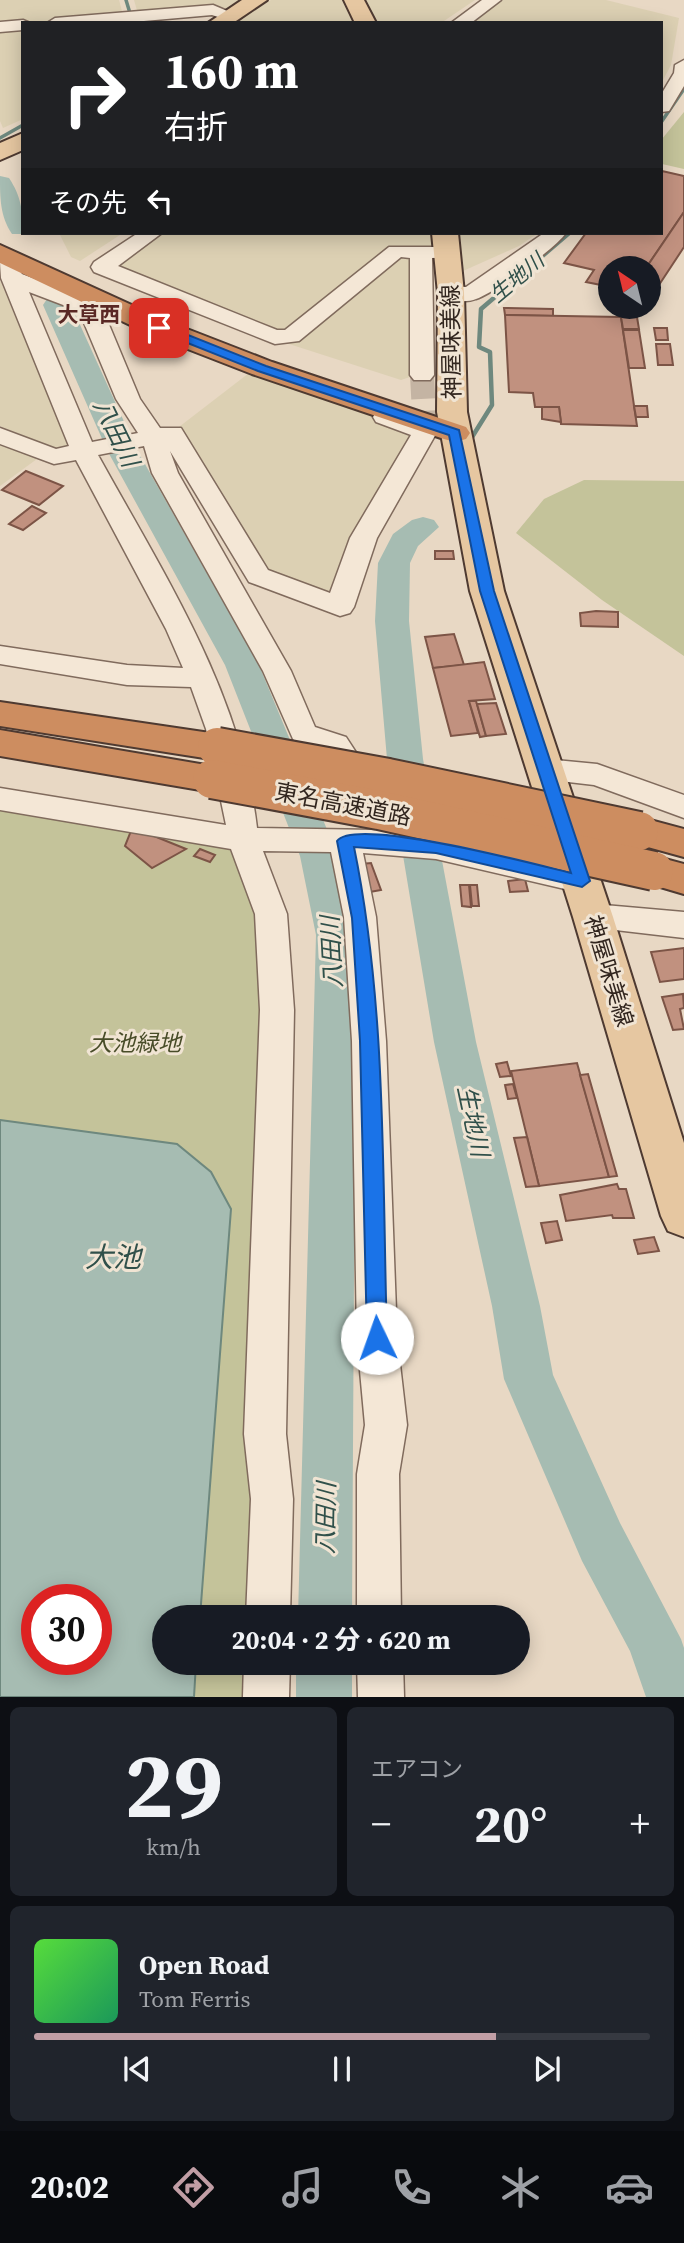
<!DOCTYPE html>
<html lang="ja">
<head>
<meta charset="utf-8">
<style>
  :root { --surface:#171b24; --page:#20242c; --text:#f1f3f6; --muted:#9ea1a6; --line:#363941; --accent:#c19ea5 }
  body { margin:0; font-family:"Source Serif 4","Noto Sans JP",serif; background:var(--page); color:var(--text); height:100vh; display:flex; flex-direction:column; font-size:26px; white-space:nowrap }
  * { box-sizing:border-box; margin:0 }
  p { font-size:23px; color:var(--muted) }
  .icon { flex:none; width:38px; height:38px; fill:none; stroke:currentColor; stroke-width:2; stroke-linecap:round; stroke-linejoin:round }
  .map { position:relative; height:1697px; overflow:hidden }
  .panel { display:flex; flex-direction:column; gap:10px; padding:10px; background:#0d0f14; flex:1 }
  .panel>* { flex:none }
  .banner { position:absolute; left:21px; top:21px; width:642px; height:214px; border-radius:0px; box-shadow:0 4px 18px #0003; background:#202124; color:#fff; overflow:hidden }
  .needle { width:46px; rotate:325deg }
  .fabs { position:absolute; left:598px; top:256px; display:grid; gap:14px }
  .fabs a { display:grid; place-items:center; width:63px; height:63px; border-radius:50%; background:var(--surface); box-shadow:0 4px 18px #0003; font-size:35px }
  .speed { position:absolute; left:21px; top:1584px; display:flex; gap:14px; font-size:35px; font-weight:700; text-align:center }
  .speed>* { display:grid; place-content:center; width:91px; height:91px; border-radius:50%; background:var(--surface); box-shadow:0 4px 18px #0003; line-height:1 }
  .speed .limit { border:10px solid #d22; background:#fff; color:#111 }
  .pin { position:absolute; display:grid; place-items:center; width:60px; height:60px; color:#fff; margin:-30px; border-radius:14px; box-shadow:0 4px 10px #0006 }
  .me { position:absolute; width:77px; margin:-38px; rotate:357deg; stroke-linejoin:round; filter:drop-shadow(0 0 5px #0008) }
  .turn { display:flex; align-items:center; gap:24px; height:147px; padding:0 28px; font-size:32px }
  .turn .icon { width:91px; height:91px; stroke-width:2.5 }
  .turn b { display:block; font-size:49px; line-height:60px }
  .then { display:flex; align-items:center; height:66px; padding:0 28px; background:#0003; gap:14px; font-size:26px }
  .big { font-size:52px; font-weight:700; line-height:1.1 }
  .panel .tile { flex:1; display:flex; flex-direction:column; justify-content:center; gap:10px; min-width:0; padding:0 24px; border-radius:10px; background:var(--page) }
  .panel .dial { align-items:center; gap:0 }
  .dial b { font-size:91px; line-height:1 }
  .song { display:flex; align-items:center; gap:21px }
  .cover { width:84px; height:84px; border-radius:10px; background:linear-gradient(135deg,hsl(110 70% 55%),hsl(150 70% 35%)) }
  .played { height:7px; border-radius:4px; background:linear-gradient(90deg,var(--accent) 75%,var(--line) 75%) }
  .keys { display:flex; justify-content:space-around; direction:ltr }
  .heat { display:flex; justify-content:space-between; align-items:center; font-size:38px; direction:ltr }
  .panel .tiles { flex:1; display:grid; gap:10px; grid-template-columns:1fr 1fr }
  .tile:last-child { grid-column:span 2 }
  .trip { position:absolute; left:152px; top:1605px; width:378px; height:70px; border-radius:35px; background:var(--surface); box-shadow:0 4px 18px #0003; font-weight:700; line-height:70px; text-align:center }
  .tab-bar { display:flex; height:112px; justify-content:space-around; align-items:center; background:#090b0e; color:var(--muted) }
  .tab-bar .icon { width:49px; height:49px }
  .tab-bar .current { color:var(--accent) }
  .tab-bar b { font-size:32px; color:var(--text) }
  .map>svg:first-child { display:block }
  .farmland { fill:#dcd0b3 }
  .green { fill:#c4c39a; fill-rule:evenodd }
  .water { fill:#a6bcb2; stroke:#6e887e; stroke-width:2; fill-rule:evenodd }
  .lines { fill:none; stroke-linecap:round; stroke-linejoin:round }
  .stream-far1 { stroke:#6e887e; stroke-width:3.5 }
  .stream { stroke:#6e887e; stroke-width:4.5 }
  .river { fill:#a6bcb2; fill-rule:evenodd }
  .building { fill:#c1917f; stroke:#7c5446; stroke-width:2 }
  .minor-tunnel { stroke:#c4b4a3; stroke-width:24; stroke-dasharray:24 12; stroke-linecap:butt }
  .minor-casing { stroke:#806b5d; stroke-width:3 }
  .major-casing { stroke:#4e3a31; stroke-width:4 }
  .highway-casing { stroke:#4e3a31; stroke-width:4 }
  .minor { fill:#f4e7d6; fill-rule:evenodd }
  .major { fill:#e6c7a1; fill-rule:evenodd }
  .highway { fill:#cd8d60; fill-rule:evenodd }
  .highway-bridge-casing { stroke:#4e3a31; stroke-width:42; stroke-linecap:butt }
  .highway-bridge { stroke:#cd8d60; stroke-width:38 }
  .route { fill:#1a73e8; stroke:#114b97; stroke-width:2 }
  .labels { text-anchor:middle; stroke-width:6; stroke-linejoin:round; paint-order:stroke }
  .far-water-label { font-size:21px; font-style:italic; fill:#30504a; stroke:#f0e4d3 }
  .far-quarter-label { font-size:21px; font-weight:bold; fill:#592824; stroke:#f0e4d3 }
  .street-label { font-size:23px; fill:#32261f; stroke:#f0e4d3 }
  .park-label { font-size:23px; font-style:italic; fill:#484c28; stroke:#f0e4d3 }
  .water-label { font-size:24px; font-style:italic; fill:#30504a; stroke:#f0e4d3 }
  .near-water-label { font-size:28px; font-style:italic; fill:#30504a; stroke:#f0e4d3 }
</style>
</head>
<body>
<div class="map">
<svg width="684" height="1697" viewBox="0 0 684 1697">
  <rect width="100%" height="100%" fill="#e8d8c4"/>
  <!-- farmland -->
  <g class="farmland">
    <polygon points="0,0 119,0 123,15 0,25"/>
    <polygon points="134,0 245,0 228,10 138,14"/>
    <polygon points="271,0 342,0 353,23 233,23"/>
    <polygon points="365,0 475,0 441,23 377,23"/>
    <polygon points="499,0 606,0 679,18 671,65 662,82 662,23 465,23"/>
    <polygon points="23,26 23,119 3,128 0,121 0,29"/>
    <polygon points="59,233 123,233 80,261 71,257"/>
    <polygon points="156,233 431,233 432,250 394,250 287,334 275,334 109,264"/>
    <polygon points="458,233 538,233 519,246 463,271"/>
    <polygon points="398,254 417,254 416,375 401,380 286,343"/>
    <polygon points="0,280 69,446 56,449 0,426"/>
    <polygon points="249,373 411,428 419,435 337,600 266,575 175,430"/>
    <polygon points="0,439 41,456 0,486"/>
  </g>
  <!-- green -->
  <g class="green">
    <polygon points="684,112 684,169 662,164 662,139"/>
    <polygon points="584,480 684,481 684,656 602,600 516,533 544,499"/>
    <path d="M0,806L136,828L246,853L264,915L249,1617H164V1662L247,1663L246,1697H0ZM37,1600H96V1659H37Z"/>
  </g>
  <!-- water -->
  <path class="water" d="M0,1120L177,1144L211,1172L231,1209L200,1617H164V1662L196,1663L194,1697H0ZM37,1600H96V1659H37Z"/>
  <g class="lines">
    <!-- stream-far1 -->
    <g class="stream-far1">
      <polyline points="126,0 133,23"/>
      <polyline points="662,121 684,89"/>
      <polyline points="0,138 23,125"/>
      <polyline points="514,281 570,233"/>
    </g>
    <!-- stream -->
    <polyline class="stream" points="469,442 492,405 490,352 479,347 481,309 516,279"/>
    <!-- river -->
    <g class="river">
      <path d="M0,176L9,178C21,196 23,211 23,233L30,234H12C0,216 0,198 0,176Z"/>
      <polygon points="57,297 67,299 71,305 137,450 259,665 338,856 356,935 352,1617 298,1617 316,935 300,856 225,665 107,450 43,305 47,299"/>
      <polygon points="423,517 434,520 439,527 418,546 410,563 409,621 423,759 476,1042 540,1306 553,1375 620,1523 681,1639 684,1648 684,1697 646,1697 630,1651 582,1561 504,1379 492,1306 434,1042 387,759 375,621 378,563 393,534 412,520"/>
      <rect x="296" y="1662" width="56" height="35"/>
    </g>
  </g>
  <!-- building -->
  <g class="building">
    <polygon points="662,171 684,176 684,212 646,268 611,268 611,287 586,282 594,270 564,263 586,233 662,233"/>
    <polygon points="684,212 684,247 659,285 649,283 649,268 646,268"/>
    <polygon points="504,308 553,309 553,316 505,315"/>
    <polygon points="505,315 621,317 637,426 561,424 559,407 535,407 533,393 509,392"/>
    <polygon points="621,317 637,317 639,329 623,329"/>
    <polygon points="654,328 667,328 668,340 656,340"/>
    <polygon points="623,330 639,330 645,368 629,368"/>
    <polygon points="656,344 670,344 673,365 658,365"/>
    <polygon points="634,406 647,406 648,417 636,417"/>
    <polygon points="542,407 559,407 561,422 542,419"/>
    <polygon points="26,471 63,486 39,505 2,490"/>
    <polygon points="32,506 46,513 23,530 9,524"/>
    <polygon points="435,551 453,551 454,559 435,559"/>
    <polygon points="596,611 618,612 618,627 581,626 580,613"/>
    <polygon points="454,634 464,665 433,668 425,637"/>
    <polygon points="484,662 495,699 469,701 478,733 451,736 433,668"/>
    <polygon points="469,701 476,701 486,736 480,737"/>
    <polygon points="496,703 506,734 486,736 477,704"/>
    <polygon points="131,831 154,836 186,849 152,868 125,846"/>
    <polygon points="200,849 215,855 210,862 194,856"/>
    <polygon points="371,863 381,890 364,893 361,864"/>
    <polygon points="525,879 528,891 510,892 508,881"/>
    <polygon points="460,885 469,885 471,907 462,906"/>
    <polygon points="470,885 477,885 479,906 472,906"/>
    <polygon points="684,948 684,979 660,982 651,952"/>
    <polygon points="683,994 684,1008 680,1009 684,1029 673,1030 662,997"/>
    <polygon points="507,1062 511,1076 500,1077 496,1064"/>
    <polygon points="577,1063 609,1177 539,1186 511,1071"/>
    <polygon points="588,1074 617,1176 609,1177 580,1075"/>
    <polygon points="513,1084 517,1098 508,1099 505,1085"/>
    <polygon points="527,1137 539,1186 526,1187 514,1138"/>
    <polygon points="617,1184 619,1189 626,1189 634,1218 613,1218 612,1215 566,1221 560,1195"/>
    <polygon points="557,1221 562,1240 546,1243 541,1223"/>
    <polygon points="654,1237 659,1251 638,1254 634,1240"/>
  </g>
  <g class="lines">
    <!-- minor-tunnel -->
    <polyline class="minor-tunnel" points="422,375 425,432"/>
    <defs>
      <g id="minor">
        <polygon points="482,0 501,0 471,23 451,23"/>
        <polygon points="213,5 239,16 230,21 212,15 121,23 47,23 55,18"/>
        <polygon points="23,20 30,23 23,23 23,30 0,32 0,22"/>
        <polygon points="684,60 684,86 669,111 662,112 662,93 674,73 675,65"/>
        <polygon points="138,233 162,233 118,266 277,330 285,330 389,247 455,247 458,252 455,257 432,258 434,375 430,380 414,380 410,375 410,258 401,257 299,341 275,344 94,272 91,267 94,262"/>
        <path d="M544,233H566C556,248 494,293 476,299C467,303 446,302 440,293L451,286L466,287Z"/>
        <path d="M16,255L27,261L19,269L22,274L77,295L87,289L95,291L140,399L160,428H181L268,570L330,593L350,538L411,435L376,422L373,417L376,412H394L434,427L437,432L377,538L354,607L350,613L340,616L249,582L170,451L178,473L291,671L315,727L346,737L408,832L436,835L582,869L593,872L598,881L593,890L582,893L436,859L363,853L376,917L386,1041L397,1338L407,1425L399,1474L401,1617H357V1474L365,1425L357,1338L352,1041L344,917L331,852L263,851L287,914L294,1010L286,1434L293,1499L290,1617H246L251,1499L244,1434L260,1010L255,914L231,849L0,810V788L226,825L206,729L191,687L127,685L0,664V646L127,665L183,668L166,629L76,460L54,464L0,444V428L56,449L69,446L1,278L0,263ZM29,292L79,311L116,399L138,433L92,442ZM144,446L152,473L263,671L293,739L298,744L325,752L375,830L257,828C241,691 163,573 98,455Z"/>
        <polygon points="545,759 597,764 684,795 684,818 594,785 534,778 530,770 534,762"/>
        <polygon points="593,904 684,912 684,938 581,926 577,917 581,908"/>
        <polygon points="244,1662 290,1662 289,1697 243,1697"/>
        <polygon points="357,1662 403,1662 404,1697 358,1697"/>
      </g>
      <g id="major">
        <polygon points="242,0 267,0 233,23 208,23"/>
        <polygon points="344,0 364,0 376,23 355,23"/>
        <polygon points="23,133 23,150 0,160 0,143"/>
        <polygon points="432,233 458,233 464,293 467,412 504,591 613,917 684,1143 684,1237 668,1231 661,1216 573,917 470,591 437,412 438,293"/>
      </g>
      <g id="highway">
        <polygon points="0,245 169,322 272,362 466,427 470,433 466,439 455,442 444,439 252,374 149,334 0,263"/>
        <polygon points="0,702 217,734 230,738 235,747 230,756 217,760 0,726"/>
        <polygon points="0,730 212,766 225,770 231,779 225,788 212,792 0,756"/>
        <polygon points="639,817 684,829 684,857 626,841 620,831 626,821"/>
        <polygon points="654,856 684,864 684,894 640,881 635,871 640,861"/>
      </g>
    </defs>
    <!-- minor casing -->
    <use href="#minor" class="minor-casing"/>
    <!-- major casing -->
    <use href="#major" class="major-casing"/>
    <!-- highway casing -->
    <use href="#highway" class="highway-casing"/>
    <!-- minor -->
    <use href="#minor" class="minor"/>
    <!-- major -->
    <use href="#major" class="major"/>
    <!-- highway -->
    <use href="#highway" class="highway"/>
    <defs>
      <g id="highway-bridge">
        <polyline points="217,747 388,778 639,831"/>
        <polyline points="212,779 379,810 654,871"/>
      </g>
    </defs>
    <!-- highway-bridge casing -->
    <use href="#highway-bridge" class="highway-bridge-casing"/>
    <!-- highway-bridge -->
    <use href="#highway-bridge" class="highway-bridge"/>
  </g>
  <!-- route -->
  <path class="route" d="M155,325H163L266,366L459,430L494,591L590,881L582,887L436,853L354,847C387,1008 382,1175 387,1338L384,1345L377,1348L370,1345L367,1338L360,1041L352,918L337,841C355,816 538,865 571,873L480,591L449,435L258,371L155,330Z"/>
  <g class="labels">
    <!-- far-water labels -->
    <g class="far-water-label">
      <text transform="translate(517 278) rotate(-40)" y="7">生地川</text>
    </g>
    <!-- far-quarter labels -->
    <g class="far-quarter-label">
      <text x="89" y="322">大草西</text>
    </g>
    <!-- street labels -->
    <g class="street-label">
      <text transform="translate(451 342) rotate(-91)" y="8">神屋味美線</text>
      <text transform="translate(343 804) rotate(11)" y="8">東名高速道路</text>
      <text transform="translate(609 971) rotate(73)" y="8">神屋味美線</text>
    </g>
    <!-- park labels -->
    <g class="park-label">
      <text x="135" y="1051">大池緑地</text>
    </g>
    <!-- water labels -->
    <g class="water-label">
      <text transform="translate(116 433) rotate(64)" y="8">八田川</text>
      <text transform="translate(332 952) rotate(-93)" y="8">八田川</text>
      <text transform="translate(473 1121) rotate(78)" y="8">生地川</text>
      <text transform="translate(326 1518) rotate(-89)" y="8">八田川</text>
    </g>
    <!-- near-water labels -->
    <g class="near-water-label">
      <text x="113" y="1267">大池</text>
    </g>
  </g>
</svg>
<div class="fabs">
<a><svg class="needle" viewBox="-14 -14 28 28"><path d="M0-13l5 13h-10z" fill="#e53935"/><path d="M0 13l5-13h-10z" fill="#9ea1a6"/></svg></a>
</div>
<div class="speed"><div class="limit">30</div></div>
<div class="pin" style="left:159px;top:328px;background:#d93025"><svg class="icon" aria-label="arrive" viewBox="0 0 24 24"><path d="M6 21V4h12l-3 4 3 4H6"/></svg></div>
<svg class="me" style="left:377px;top:1338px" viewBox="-20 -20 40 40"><circle r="19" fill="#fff"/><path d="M0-13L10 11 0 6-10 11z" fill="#1a73e8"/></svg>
<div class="trip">20:04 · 2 分 · 620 m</div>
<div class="banner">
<div class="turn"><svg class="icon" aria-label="right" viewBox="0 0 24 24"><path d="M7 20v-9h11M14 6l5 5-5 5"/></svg><div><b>160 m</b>右折</div></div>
<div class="then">その先<svg class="icon" aria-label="left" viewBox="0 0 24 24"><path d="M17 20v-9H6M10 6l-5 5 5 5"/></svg></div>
</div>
</div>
<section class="panel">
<div class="tiles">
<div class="tile dial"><b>29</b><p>km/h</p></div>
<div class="tile"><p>エアコン</p>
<div class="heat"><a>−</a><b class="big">20°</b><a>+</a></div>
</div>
<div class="tile">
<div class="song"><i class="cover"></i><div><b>Open Road</b><p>Tom Ferris</p></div></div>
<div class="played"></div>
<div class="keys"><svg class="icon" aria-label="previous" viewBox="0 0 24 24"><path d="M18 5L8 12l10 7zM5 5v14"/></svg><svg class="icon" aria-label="pause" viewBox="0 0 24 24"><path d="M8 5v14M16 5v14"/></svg><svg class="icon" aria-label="next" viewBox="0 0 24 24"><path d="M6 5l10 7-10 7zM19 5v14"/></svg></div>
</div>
</div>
</section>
<nav class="tab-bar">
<b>20:02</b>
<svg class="icon current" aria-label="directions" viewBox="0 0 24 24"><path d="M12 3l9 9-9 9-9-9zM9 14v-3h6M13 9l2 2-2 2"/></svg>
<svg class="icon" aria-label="music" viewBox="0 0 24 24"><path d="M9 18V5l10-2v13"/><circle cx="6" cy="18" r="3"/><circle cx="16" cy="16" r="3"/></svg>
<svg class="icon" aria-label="phone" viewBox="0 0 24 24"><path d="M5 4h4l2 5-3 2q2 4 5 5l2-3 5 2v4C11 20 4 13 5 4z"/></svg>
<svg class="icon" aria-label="climate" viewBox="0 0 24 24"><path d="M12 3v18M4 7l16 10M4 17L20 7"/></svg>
<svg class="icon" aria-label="car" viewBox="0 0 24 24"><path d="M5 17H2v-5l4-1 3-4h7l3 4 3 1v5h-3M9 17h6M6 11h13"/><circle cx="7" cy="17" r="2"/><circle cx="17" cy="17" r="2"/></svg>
</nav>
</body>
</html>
